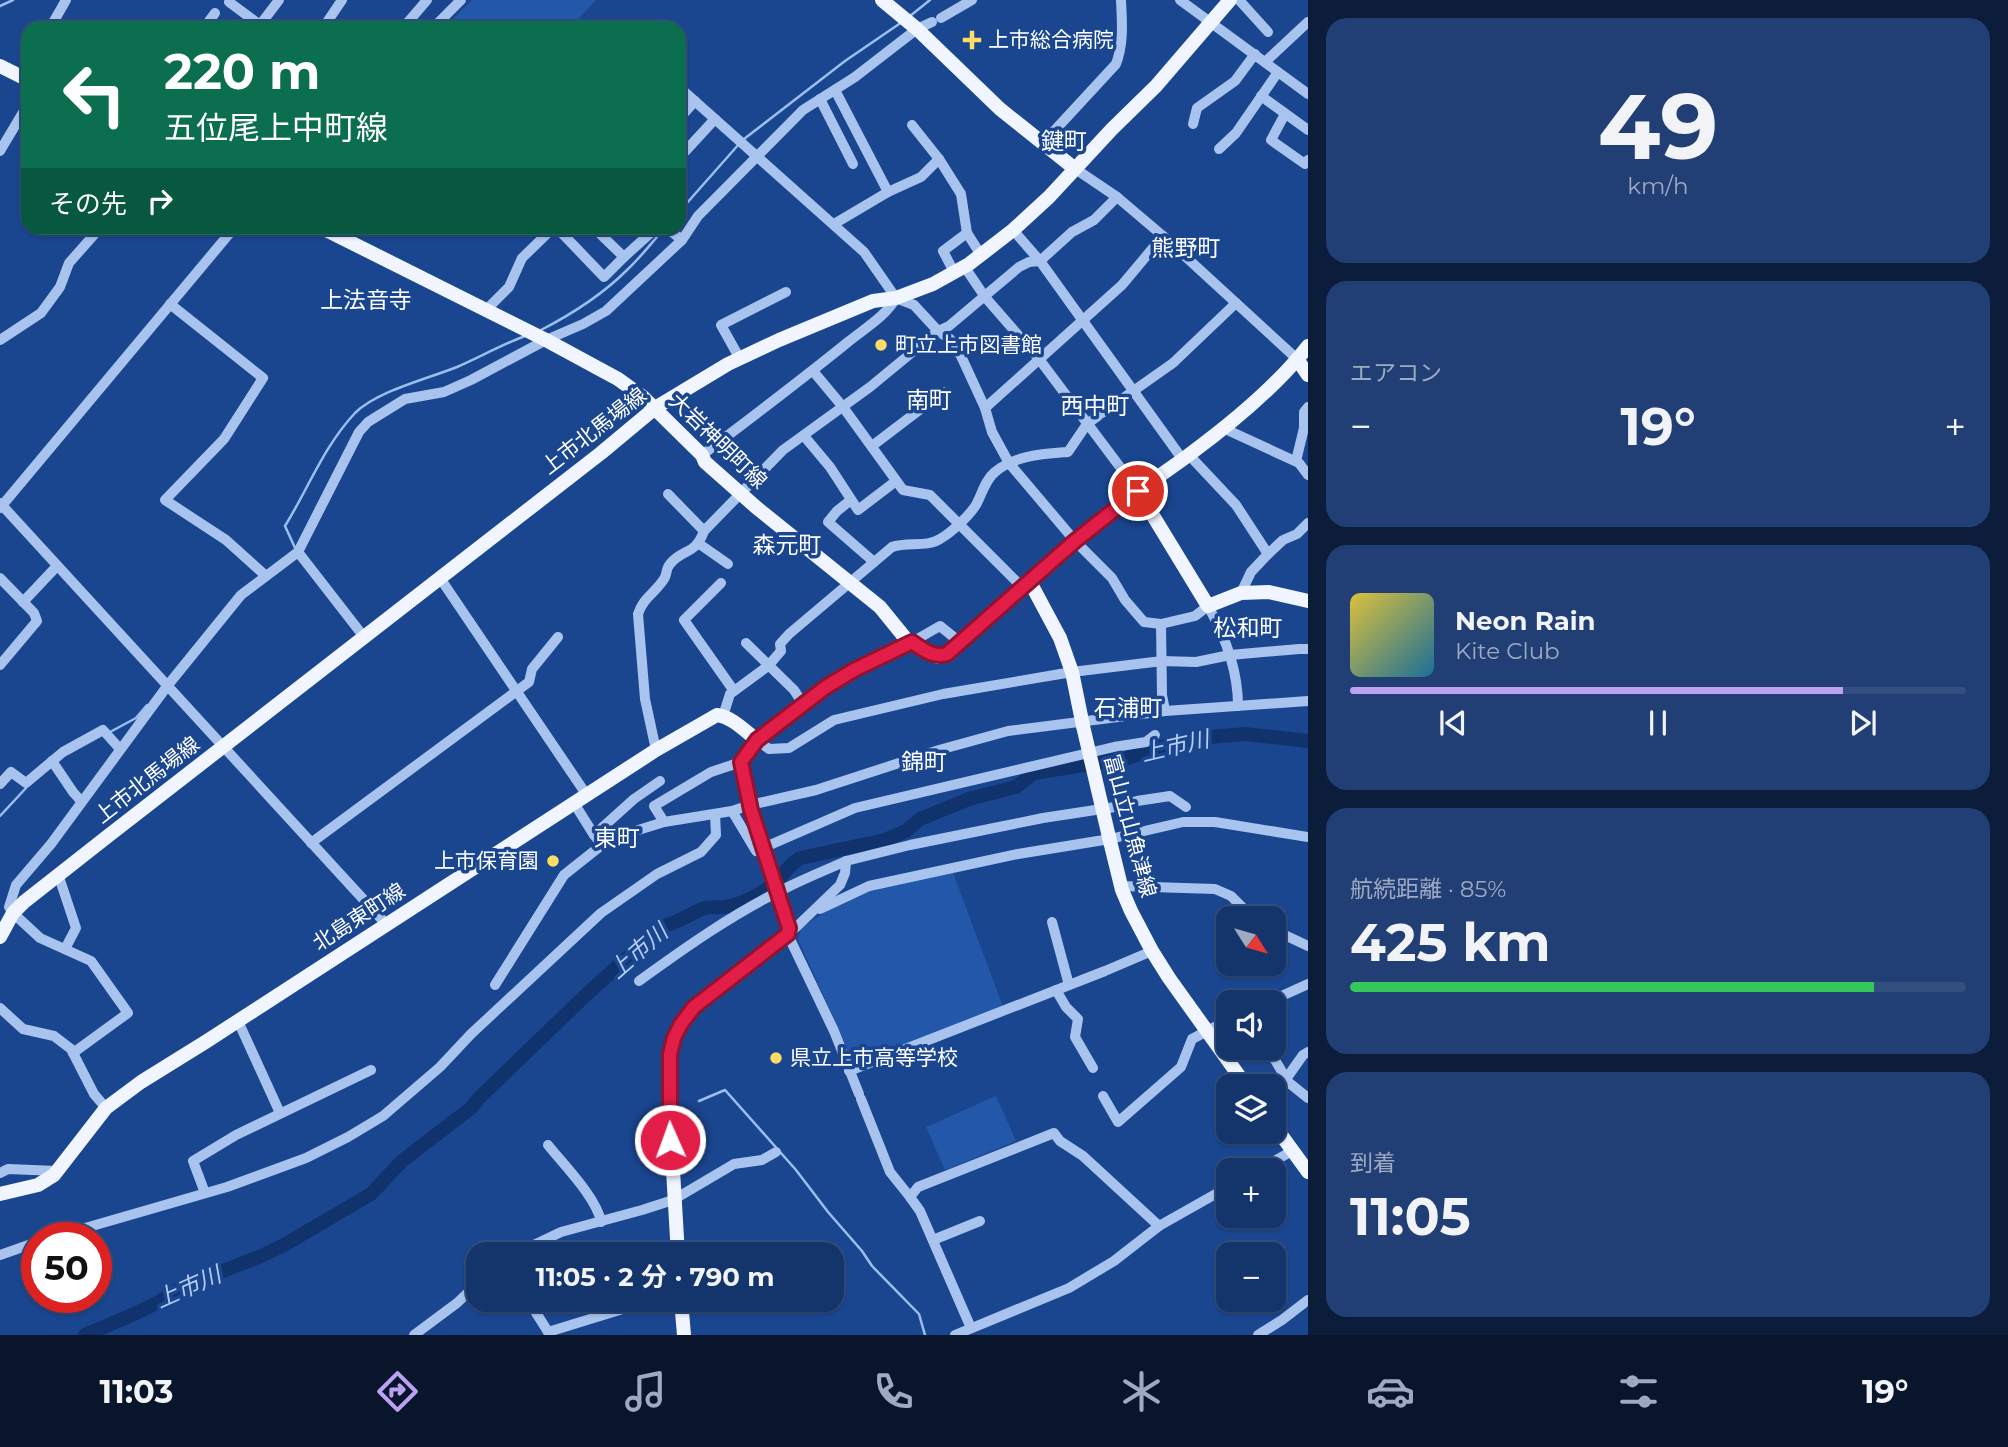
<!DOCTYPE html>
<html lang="ja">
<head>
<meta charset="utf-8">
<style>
  :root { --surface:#14346c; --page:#213f74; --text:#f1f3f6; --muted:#9daac2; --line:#334f7f; --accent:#bca0f2 }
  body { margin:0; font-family:Montserrat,"Noto Sans JP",sans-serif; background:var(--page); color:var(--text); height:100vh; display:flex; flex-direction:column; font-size:26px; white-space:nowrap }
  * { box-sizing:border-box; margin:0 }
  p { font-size:23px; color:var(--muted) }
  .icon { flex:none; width:38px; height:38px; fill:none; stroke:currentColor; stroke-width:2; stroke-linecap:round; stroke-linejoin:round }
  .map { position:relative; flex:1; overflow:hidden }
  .panel { display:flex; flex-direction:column; gap:18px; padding:18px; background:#0b1d3b; width:700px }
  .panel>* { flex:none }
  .banner { position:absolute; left:21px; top:21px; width:665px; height:214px; border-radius:21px; box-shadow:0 2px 5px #0004,0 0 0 2px var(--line); background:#0b6e4f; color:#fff; overflow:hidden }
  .needle { width:46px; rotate:127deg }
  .controls { position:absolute; left:1216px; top:906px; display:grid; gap:14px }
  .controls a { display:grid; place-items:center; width:70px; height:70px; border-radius:14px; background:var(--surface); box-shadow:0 2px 5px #0004,0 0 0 2px var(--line); font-size:35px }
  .speed { position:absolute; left:21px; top:1222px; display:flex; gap:14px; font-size:35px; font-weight:700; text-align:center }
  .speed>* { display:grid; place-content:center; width:91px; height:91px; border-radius:50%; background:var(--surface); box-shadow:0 2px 5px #0004,0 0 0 2px var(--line); line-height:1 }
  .speed .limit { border:10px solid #d22; background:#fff; color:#111 }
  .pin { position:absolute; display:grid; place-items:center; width:60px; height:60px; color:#fff; margin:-30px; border:4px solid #fff; border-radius:50%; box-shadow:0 2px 7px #0007 }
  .me { position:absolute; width:77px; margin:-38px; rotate:358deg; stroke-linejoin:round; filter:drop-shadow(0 0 5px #0008) }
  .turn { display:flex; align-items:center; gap:24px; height:147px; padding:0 28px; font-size:32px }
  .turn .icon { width:91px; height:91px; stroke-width:2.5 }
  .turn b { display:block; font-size:49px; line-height:60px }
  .then { display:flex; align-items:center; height:66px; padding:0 28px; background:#0003; gap:14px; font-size:26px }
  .big { font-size:52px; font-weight:700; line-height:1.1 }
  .panel .widget { flex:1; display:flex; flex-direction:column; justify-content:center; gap:10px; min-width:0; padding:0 24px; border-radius:21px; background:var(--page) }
  .panel .dial { align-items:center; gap:0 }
  .dial b { font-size:91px; line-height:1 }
  .song { display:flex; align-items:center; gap:21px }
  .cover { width:84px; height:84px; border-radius:10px; background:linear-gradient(135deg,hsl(50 70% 55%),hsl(200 70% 35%)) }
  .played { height:7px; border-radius:4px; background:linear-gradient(90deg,var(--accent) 80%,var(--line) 80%) }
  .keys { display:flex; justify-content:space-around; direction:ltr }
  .heat { display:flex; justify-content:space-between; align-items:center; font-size:38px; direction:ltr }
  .charge { height:10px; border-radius:5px; background:linear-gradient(90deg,#34c759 85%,var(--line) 0) }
  .trip { position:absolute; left:466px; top:1242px; width:378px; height:70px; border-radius:21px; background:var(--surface); box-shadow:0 2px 5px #0004,0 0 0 2px var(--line); font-weight:700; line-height:70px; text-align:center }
  .tabs { display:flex; height:112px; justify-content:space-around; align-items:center; background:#08152b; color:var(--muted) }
  .tabs .icon { width:49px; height:49px }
  .tabs .selected { color:var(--accent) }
  .tabs b { font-size:32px; color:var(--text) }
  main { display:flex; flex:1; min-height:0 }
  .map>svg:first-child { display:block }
  .green { fill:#2357a9 }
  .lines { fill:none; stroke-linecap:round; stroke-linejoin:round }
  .stream { stroke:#9bbef0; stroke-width:2.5 }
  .river { stroke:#11336d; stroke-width:14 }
  .minor { stroke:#a8c4ee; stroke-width:10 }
  .major { stroke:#f0f5ff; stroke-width:14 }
  .major-bridge { stroke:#f0f5ff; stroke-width:14 }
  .route-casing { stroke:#92132f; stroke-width:18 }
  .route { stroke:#e11d48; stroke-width:12 }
  .poi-dot { fill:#ffdc66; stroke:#1a4690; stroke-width:2.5 }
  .labels { text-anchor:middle; stroke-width:7; stroke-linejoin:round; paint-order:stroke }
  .poi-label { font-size:21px; fill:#fff; stroke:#1a4690; text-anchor:start }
  .street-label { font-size:21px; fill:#fff; stroke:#1a4690 }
  .neighbourhood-label { font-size:23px; fill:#fff; stroke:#1a4690 }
  .water-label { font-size:23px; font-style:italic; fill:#b5cef5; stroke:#1a4690 }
</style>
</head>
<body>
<main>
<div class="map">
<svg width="1308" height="1335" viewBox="0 0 1308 1335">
  <rect width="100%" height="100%" fill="#1a4690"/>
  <!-- green -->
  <g class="green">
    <polygon points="472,0 596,0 570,28 454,28 449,23"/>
    <polygon points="952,870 1003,1007 855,1066 798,939 801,929 814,919 842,902 868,890"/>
    <polygon points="996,1096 1016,1141 945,1170 926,1127"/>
  </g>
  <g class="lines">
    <!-- stream -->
    <g class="stream">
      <polyline points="0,6 13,0"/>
      <polyline points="910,16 930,0"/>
      <polyline points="744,139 845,61 902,22"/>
      <polyline points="679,212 739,144"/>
      <path d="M541,330C572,314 603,294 627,270C641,257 652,242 665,228"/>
      <path d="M296,550L285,526C308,489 324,446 355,413C377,391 427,379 457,367C480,357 501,345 525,336"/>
      <polyline points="110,732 136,718 147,705"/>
      <polyline points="0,816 26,788"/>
      <polyline points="699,1101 725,1090 796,1170 828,1212 862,1251 872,1266 919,1314 925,1335"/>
    </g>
    <!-- river -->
    <path class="river" d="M85,1335L132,1315L159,1302L176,1291L202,1279L259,1257L284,1245L371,1194L402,1161L471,1108L480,1097L587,994L662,926C677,923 688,915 702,909C710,906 716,908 723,907C739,906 761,894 773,885C783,876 788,865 800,858L885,840L906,831L920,819L969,799L1016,787L1034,773L1127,758L1186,739L1245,734L1308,741"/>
    <!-- minor -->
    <g class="minor">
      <polyline points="1180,0 1308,94"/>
      <polyline points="1239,0 1268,32"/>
      <polyline points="229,2 260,25 279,0"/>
      <polyline points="941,18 972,0"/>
      <polyline points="50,28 66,0"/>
      <polyline points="204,28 215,13"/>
      <polyline points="323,28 342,0"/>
      <polyline points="403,28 427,0"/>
      <polyline points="433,28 461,0"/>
      <polyline points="1265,62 1308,22"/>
      <polyline points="679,87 864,252 896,298 914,305 938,331 950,339 961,356 985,408 992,432 1009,463 1075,541 1112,578 1125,600 1144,622 1161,624 1162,695 1165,711"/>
      <polyline points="1261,96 1308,130"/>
      <polyline points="820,99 853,164"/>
      <polyline points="1285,114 1271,140 1305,164 1308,160"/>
      <polyline points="679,119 695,101"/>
      <polyline points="1193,124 1197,108 1235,81 1255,54"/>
      <path d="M1043,143L1116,64C1124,43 1122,22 1121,0"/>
      <polyline points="1219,149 1236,133 1278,72"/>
      <polyline points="0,151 28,104"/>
      <polyline points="679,158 715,119"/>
      <polyline points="939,159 961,194 967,233"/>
      <polyline points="1074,168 1117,197 1163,236 1297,359"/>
      <polyline points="888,192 921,177 939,159 912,125"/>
      <polyline points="834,224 888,192 835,90"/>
      <polyline points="557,228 604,277 624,257"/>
      <polyline points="594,228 624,257 656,228"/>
      <polyline points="667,228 682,240"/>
      <polyline points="1013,230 1040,261 1183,460"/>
      <polyline points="964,266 985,297 1039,359 1138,491"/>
      <polyline points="954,272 943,251 967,233 981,255"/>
      <polyline points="170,304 263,378 224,439 165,500 226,540 266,576"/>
      <polyline points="485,311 509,287 522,258 553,228"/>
      <polyline points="0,340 41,313 60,287 69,263 100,228"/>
      <polyline points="740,359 721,325 786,292"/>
      <polyline points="813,371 843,407 903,490 930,495 1023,588"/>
      <polyline points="985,408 1122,285 1163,236"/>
      <polyline points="1102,413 1173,363 1236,303"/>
      <polyline points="1223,428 1299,463 1308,475"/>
      <polyline points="804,436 830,467 858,510 896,481"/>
      <polyline points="872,446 943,392"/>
      <path d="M702,455C751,418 800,381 848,342C864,329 886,316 896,298"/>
      <polyline points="1189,455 1236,505 1268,554 1251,572 1241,593"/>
      <polyline points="1296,461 1304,428 1304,412 1308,407"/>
      <polyline points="668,494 704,531"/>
      <polyline points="851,500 837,511 828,522 874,562"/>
      <polyline points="0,503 386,924"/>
      <polyline points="0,508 234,228"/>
      <polyline points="698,543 728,564"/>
      <polyline points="298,552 364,637"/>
      <polyline points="1268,554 1283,540 1297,534 1308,523"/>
      <polyline points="0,578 34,613 37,621 0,665"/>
      <polyline points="440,578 586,794"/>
      <polyline points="721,583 684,620 734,691"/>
      <polyline points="23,602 57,566"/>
      <path d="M1161,624L1195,616L1208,606C1225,636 1238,671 1238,706"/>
      <polyline points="912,642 940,626 961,643"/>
      <polyline points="746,643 794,690 803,704"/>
      <path d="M723,716L730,694L768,666L781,651L780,644L789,634L892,547C907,541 926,548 940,539C952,532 968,517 976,505C982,494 985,480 995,472C1016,455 1042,454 1068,452L1087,424L1098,416"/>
      <polyline points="757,740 769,749 789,748 834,720 943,694 1072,672 1162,661 1196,662 1230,655 1299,649 1308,649"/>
      <path d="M656,750L645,699L638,614C643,598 655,593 664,579C667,575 666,568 670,564C683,548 695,556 704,531L783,450L870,387L938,331L949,326L1019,267L1029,262L1040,261L1072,232L1094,220L1117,197"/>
      <polyline points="52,761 73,792 81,801"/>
      <polyline points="0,784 11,772 26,783 63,752 103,730 120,749"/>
      <polyline points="574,803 594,835 598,840"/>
      <polyline points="732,811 756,851 855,808 1114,747 1146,742 1155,735"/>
      <polyline points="664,822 732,811 750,805 816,790 939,750 1008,731 1165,711 1308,701"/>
      <polyline points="594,835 634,799 660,781"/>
      <polyline points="311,843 529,682 532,669 558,637"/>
      <polyline points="846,861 910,845 1043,818 1115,807 1137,801 1170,796 1186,807"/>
      <polyline points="58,874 76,928 65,949"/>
      <polyline points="1121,886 1215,889 1231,896 1254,919"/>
      <polyline points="820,909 869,886 1018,854 1110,839 1183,822 1215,822 1308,837"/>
      <polyline points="1052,922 1069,985"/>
      <polyline points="1274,930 1308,946"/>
      <path d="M639,981C686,947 734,913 786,888C806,878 826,870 846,861L845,873L840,885L788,935L834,1031L859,1094"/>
      <polyline points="495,985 564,875 603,844 619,836 664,822 654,806 711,772 741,762"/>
      <polyline points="1056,990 1066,1007 1078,1019 1075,1037 1093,1068"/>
      <polyline points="1266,1003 1308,984"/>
      <polyline points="0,1008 23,1029 54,1036 71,1049 94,1094 106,1108"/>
      <polyline points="238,1021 280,1113"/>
      <polyline points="1268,1048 1288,1082 1308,1098"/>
      <polyline points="73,1053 128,1013 91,961 40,938 13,913 9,907 16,885 51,844 168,685 241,595 298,552 359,432 368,422 405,399 444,392 471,380 546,340 583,324 606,311 682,240 698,216 803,110 855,77 917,29 932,22"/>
      <polyline points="849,1071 1105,971 1152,951"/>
      <polyline points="1286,1079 1303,1055 1308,1052"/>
      <polyline points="1103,1096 1118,1122 1181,1067 1192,1039 1228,1020"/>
      <polyline points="861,1099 890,1172 910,1197 920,1211 971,1328"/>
      <path d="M548,1145C563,1164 597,1198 601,1222"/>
      <polyline points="1257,1171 1292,1151"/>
      <polyline points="0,1173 8,1169 57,1171"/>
      <polyline points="205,1193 193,1161 236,1135 371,1070"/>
      <polyline points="910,1197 918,1187 1054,1133 1060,1141 1083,1156 1159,1226"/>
      <polyline points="54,1237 227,1187 306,1158 348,1137 383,1116 440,1067 471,1034 601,913 657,874 701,852 716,835 715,814"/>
      <polyline points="933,1240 980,1221"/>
      <polyline points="0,1255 37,1242"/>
      <polyline points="513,1255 561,1232 642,1210 673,1200 734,1164 762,1160 776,1152"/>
      <polyline points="528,1300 550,1335"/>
      <polyline points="682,1309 717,1300"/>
      <polyline points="548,1332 652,1300"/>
      <polyline points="414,1335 457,1303 478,1283"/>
      <polyline points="955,1335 1069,1288 1114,1261 1159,1226 1228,1187"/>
      <polyline points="1258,1335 1282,1320 1308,1300"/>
    </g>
    <!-- major -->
    <g class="major">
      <polyline points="882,0 917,29 1000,109 1074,168"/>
      <polyline points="0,66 28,80"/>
      <path d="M322,228L546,340L618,379L643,397L702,455L705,462L757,508L880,607L906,639L927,653L938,657L947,654C1007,603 1064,550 1125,501C1146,484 1169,470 1190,454C1232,423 1276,387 1308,346"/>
      <polyline points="1297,359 1308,375"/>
      <polyline points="1138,491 1208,606 1241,593 1269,592 1308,601"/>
      <polyline points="1030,582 1060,638 1072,672 1083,726"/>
      <polyline points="751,810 741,762 757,740 826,687 854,670 912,642"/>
      <polyline points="1109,837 1122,890 1131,911 1152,951 1169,978 1247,1087"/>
      <polyline points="0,937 13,913 24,902 108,836 601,453 655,408 728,364 779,340 873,301 896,298 933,284 969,264 1013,230 1049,197 1112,129 1156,86 1230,0"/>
      <polyline points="1274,1125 1308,1172"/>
      <path d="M0,1194L38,1185L54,1175L106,1108L141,1082L207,1041L656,750L717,715C732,717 745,731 757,740"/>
      <polyline points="678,1255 669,1102 670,1054 674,1038 681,1024 694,1008 784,938 788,935 789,928"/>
      <polyline points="681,1300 684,1335"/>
    </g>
    <!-- major-bridge -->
    <g class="major-bridge">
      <polyline points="1083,726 1109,837"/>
      <polyline points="751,810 789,928"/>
    </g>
  </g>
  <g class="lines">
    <defs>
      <path id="route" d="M670,1140V1054L674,1038L681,1024L694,1007L788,934L789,928L751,810L741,762L757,740L826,687L854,670L912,642C924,650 933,658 947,654L1075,541L1138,491"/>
    </defs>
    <!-- route casing -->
    <use href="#route" class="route-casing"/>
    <!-- route -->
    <use href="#route" class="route"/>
  </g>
  <!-- markers -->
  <g class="poi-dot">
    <path d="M968.5 29.5h7v7h7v7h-7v7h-7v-7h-7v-7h7z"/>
    <circle cx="881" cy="345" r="7"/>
    <circle cx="553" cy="861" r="7"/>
    <circle cx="776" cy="1058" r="7"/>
  </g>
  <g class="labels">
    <!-- poi labels -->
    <g class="poi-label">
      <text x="988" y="47">上市総合病院</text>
      <text x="895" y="352">町立上市図書館</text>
      <text x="539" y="868" text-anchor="end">上市保育園</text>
      <text x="790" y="1065">県立上市高等学校</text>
    </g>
    <!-- street labels -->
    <g class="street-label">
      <text transform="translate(594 431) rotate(-38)" y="7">上市北馬場線</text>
      <text transform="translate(718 441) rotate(44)" y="7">大岩神明町線</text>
      <text transform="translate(147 780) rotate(-38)" y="7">上市北馬場線</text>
      <text transform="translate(1130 826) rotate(75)" y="7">富山立山魚津線</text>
      <text transform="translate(359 917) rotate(-33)" y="7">北島東町線</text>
    </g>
    <!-- neighbourhood labels -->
    <g class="neighbourhood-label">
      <text x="1064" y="149">鍵町</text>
      <text x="1186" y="256">熊野町</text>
      <text x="366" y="308">上法音寺</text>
      <text x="929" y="408">南町</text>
      <text x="1095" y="414">西中町</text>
      <text x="787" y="553">森元町</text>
      <text x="1248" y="636">松和町</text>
      <text x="1128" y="716">石浦町</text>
      <text x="924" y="770">錦町</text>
      <text x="617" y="846">東町</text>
    </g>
    <!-- water labels -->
    <g class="water-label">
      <text transform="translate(1175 746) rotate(-13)" y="8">上市川</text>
      <text transform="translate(638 951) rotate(-41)" y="8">上市川</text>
      <text transform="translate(188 1287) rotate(-24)" y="8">上市川</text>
    </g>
  </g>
</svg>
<div class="controls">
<a><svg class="needle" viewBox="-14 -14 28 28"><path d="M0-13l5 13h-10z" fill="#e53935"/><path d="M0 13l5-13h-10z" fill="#9daac2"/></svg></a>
<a><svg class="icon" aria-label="sound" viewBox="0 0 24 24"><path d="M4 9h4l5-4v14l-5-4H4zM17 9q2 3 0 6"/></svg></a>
<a><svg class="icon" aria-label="layers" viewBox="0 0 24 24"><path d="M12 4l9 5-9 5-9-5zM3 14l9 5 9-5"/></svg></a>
<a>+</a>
<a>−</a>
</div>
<div class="speed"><div class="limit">50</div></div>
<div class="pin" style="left:1138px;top:491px;background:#d93025"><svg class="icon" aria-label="arrive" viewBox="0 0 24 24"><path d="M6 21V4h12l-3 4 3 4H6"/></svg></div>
<svg class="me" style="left:670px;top:1140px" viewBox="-20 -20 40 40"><circle r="17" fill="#e11d48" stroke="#fff" stroke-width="3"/><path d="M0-11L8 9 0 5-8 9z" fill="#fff"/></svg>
<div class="trip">11:05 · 2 分 · 790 m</div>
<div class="banner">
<div class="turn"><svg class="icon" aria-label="left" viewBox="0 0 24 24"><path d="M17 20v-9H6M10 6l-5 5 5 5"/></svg><div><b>220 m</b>五位尾上中町線</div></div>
<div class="then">その先<svg class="icon" aria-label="right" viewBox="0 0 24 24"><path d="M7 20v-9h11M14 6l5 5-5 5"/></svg></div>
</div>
</div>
<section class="panel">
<div class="widget dial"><b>49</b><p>km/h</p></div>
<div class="widget"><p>エアコン</p>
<div class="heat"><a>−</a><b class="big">19°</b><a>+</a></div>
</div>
<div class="widget">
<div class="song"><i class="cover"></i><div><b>Neon Rain</b><p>Kite Club</p></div></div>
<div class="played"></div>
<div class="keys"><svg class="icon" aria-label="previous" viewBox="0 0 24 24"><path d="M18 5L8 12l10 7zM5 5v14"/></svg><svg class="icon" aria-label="pause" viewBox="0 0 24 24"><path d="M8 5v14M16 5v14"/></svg><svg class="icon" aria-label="next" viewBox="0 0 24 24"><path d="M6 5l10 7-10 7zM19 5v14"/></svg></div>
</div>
<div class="widget"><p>航続距離 · 85%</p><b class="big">425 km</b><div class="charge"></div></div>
<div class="widget"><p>到着</p><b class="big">11:05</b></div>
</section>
</main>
<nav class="tabs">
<b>11:03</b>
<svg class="icon selected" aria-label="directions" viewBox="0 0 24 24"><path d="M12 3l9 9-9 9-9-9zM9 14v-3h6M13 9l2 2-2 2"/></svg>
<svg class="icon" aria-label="music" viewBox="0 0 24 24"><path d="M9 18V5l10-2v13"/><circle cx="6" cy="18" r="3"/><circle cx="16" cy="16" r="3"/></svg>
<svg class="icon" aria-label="phone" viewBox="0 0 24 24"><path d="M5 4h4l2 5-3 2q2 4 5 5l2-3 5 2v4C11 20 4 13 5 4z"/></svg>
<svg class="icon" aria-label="climate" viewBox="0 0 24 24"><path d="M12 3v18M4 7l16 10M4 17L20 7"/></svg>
<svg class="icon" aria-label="car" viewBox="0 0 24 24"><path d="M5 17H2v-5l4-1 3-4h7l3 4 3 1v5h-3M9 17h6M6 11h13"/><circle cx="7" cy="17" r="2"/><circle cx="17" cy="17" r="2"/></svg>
<svg class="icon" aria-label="filters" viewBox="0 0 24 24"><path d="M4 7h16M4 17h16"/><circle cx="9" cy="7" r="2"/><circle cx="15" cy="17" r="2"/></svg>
<b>19°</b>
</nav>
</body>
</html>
